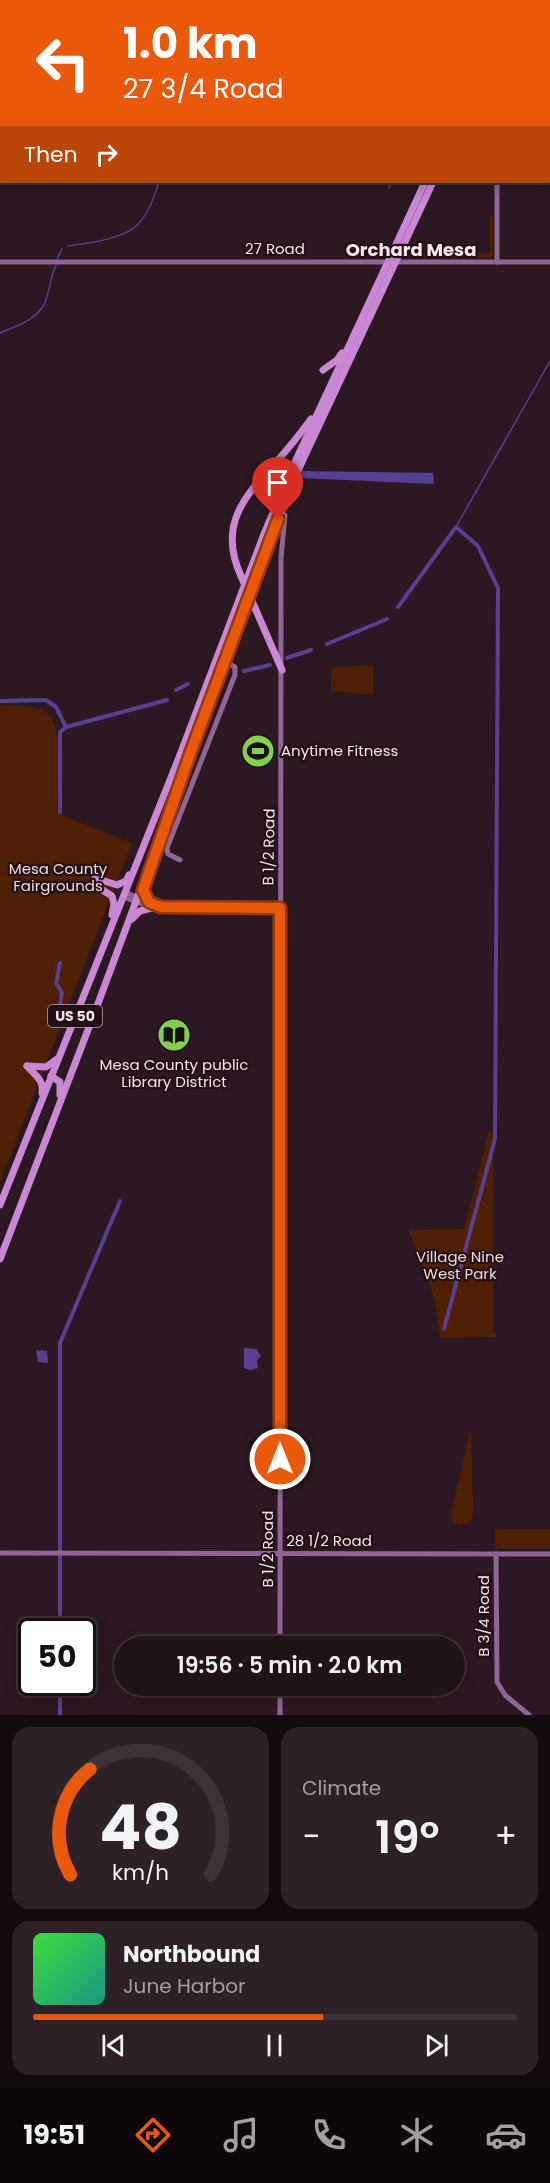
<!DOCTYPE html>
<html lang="en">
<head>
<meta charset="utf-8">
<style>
  :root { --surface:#21121a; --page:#2d2027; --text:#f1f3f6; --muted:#a29ea2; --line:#3e3239; --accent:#ea580c }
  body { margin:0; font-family:Poppins,sans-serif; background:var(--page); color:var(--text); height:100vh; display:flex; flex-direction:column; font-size:22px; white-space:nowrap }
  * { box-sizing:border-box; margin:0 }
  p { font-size:20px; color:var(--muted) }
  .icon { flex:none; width:33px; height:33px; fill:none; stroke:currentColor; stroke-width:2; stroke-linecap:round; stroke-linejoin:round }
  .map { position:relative; height:1715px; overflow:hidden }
  .panel { display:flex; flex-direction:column; gap:12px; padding:12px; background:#120a0e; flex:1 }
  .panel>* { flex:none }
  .banner { position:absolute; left:0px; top:0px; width:550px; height:183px; box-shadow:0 3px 15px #0003,0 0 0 2px var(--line); background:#ea580c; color:#fff; overflow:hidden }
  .speed { position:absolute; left:18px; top:1618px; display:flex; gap:12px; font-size:30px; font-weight:700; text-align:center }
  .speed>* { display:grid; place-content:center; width:78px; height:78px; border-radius:50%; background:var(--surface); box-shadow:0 3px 15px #0003,0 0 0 2px var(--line); line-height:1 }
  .speed .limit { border:3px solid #111; border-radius:9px; background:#fff; color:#111 }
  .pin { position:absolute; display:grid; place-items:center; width:51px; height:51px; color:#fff; margin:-62px -26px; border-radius:50% 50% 50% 0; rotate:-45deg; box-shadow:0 0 6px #0007 }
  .pin .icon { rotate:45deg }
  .me { position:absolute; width:66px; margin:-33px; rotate:0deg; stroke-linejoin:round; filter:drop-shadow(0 0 4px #0008) }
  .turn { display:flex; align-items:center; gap:21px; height:126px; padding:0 24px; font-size:27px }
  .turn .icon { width:78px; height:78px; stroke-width:2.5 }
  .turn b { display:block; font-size:42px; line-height:51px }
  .then { display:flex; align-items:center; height:57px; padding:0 24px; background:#0003; gap:12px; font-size:22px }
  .big { font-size:45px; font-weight:600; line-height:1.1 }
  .panel .card { flex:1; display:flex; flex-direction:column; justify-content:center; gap:9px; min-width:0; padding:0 21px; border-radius:18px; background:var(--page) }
  .panel .dial { align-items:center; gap:0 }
  .dial svg { height:156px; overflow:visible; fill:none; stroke:var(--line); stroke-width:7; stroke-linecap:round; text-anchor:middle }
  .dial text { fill:var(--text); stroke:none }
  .song { display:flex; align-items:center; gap:18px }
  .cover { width:72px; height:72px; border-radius:9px; background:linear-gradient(135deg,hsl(120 70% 55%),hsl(170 70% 35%)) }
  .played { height:6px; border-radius:3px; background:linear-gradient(90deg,var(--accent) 60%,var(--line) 60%) }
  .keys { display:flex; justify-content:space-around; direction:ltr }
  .heat { display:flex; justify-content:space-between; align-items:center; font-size:33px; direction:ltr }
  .panel .tiles { flex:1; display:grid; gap:12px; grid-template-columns:1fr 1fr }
  .card:last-child { grid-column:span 2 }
  .trip { position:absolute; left:114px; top:1636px; width:351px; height:60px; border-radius:30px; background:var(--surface); box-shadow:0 3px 15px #0003,0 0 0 2px var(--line); font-weight:600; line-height:60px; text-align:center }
  .menu { display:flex; height:96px; justify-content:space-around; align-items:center; background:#0d070a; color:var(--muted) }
  .menu .icon { width:42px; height:42px }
  .menu .on { color:var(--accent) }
  .menu b { font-size:27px; color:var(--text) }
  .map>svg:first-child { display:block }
  .green { fill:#4e1f02 }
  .water { fill:#574091 }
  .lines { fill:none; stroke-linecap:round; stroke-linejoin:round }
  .stream { stroke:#574091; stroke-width:1.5 }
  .canal { stroke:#574091; stroke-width:4 }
  .secondary { stroke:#8f6595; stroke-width:5 }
  .highway { stroke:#ca88d4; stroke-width:7 }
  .highway-bridge { stroke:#ca88d4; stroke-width:7 }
  .route-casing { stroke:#983908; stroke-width:15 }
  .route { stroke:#ea580c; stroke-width:10 }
  .labels { text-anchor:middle; stroke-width:4.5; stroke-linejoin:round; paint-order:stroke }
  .shield { fill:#220f18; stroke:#b6a6ac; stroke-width:1.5 }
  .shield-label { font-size:14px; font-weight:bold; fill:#f5e6ec }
  .street-label { font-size:15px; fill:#f5e6ec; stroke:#220f18 }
  .poi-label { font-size:15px; fill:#f5e6ec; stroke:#220f18; text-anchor:start }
  .park-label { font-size:15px; fill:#f3dbcf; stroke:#220f18 }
  .quarter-label { font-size:18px; font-weight:bold; fill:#f5e6ec; stroke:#220f18 }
</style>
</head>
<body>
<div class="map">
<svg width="550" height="1715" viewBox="0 0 550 1715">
  <rect width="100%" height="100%" fill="#2c1822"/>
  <!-- green -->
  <g class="green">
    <polygon points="490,217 493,217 493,256 490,256 491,258 469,257 469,254 490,253"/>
    <polygon points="417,252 445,254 445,257 446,254 460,255 456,258 404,257 406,257 407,253 410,255"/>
    <polygon points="373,665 373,695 331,691 332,667"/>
    <path d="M0,705C15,706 38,704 50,716C63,730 57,789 57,808L64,816L132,843L0,1182Z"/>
    <polygon points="489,1131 493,1132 494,1334 496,1334 496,1337 440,1338 435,1300 409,1230 464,1229"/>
    <polygon points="471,1427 473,1512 472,1519 467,1524 458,1525 452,1520 451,1514"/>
    <rect x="495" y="1529" width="55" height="19"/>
  </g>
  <!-- water -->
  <g class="water">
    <polygon points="302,471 433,473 434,484 300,478"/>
    <polygon points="244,1348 257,1349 257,1351 261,1356 257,1360 258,1368 250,1370 244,1368"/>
    <polygon points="36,1350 47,1351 48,1363 38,1362"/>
  </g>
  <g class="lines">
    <!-- stream -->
    <g class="stream">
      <polyline points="177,0 177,2"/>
      <polyline points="389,188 391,182"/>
      <path d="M67,246C85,244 121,239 135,227C148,216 154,197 159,182"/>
      <polyline points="57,259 62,249"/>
      <path d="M0,333C19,325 41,319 47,297C50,286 51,276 56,265"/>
      <polyline points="456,527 550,361"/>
    </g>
    <!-- canal -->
    <g class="canal">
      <polyline points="420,0 420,2"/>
      <polyline points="398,607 456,527 478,546 498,588 495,1139 444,1329"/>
      <polyline points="327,644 387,619"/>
      <polyline points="287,658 311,650"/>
      <polyline points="244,671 270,665"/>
      <polyline points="176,690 188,684"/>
      <polyline points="0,701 46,700 56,707 66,727"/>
      <polyline points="60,812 60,732 66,727 167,700"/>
      <polyline points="60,1005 62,993 56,983 60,963"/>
      <polyline points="60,1632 60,1343 120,1201"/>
      <polyline points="60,1683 60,1715"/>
    </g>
    <!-- secondary -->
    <g class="secondary">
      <polyline points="0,262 550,262"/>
      <polyline points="497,262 497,182"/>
      <polyline points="180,860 168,854 167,848 235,675 235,667 224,661"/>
      <polyline points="125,892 151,904"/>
      <polyline points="123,897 148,906 155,907 280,908"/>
      <polyline points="0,1553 550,1554"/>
      <polyline points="496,1554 497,1682 505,1695 529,1715"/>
      <polyline points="280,1647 281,558 285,515"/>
      <polyline points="280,1715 280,1686"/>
    </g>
    <!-- highway -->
    <g class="highway">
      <polyline points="509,2 509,0"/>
      <polyline points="516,2 517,0"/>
      <polyline points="323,370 337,360 342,353"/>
      <path d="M241,576C218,526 243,498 276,462C289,448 300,434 311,419"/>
      <polyline points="255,608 282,670"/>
      <polyline points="95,878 117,885 126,881 129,875"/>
      <polyline points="93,884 112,896 114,904 112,915"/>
      <polyline points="144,885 145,896 156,906"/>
      <polyline points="132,919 140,911 155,907"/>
      <path d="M27,1066C35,1075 44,1080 42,1093"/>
      <polyline points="27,1066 46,1067 57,1059"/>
      <polyline points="51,1076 60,1082 60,1095"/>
      <polyline points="0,1205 178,760 264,534 295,462 425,182"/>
      <polyline points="0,1259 96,1009 271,537 301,464 433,182"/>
    </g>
    <!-- highway-bridge -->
    <polyline class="highway-bridge" points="241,576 255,608"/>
  </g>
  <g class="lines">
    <defs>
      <polyline id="route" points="278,519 190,754 143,890 149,902 161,907 280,908 280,1459"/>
    </defs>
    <!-- route casing -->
    <use href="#route" class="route-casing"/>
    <!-- route -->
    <use href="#route" class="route"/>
  </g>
  <!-- icons -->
  <defs>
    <symbol id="stadium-disc" viewBox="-11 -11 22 22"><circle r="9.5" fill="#84cf4d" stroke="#220f18"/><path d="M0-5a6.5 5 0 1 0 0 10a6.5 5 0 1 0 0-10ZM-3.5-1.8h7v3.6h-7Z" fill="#111"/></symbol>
    <symbol id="library-disc" viewBox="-11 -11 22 22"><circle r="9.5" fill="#84cf4d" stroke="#220f18"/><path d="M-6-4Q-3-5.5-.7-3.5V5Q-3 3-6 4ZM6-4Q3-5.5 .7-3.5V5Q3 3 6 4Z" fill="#111"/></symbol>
  </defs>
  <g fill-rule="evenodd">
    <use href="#stadium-disc" x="239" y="732" width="38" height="38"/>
    <use href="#library-disc" x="155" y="1016" width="38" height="38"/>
  </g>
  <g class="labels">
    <!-- shield labels -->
    <rect class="shield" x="48" y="1005" width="54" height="22" rx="4.5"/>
    <g class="shield-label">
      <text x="75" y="1021">US 50</text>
    </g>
    <!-- street labels -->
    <g class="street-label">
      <text x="275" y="254">27 Road</text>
      <text transform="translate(269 847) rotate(-89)" y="5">B 1/2 Road</text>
      <text x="329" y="1546">28 1/2 Road</text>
      <text transform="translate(268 1549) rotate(-90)" y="5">B 1/2 Road</text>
      <text transform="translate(484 1616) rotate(-90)" y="5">B 3/4 Road</text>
    </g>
    <!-- poi labels -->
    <g class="poi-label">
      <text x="281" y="756">Anytime Fitness</text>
      <text x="174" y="1070" text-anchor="middle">Mesa County public<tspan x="174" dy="17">Library District</tspan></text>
    </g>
    <!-- park labels -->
    <g class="park-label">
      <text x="58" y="874">Mesa County<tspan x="58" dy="17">Fairgrounds</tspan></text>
      <text x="460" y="1262">Village Nine<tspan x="460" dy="17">West Park</tspan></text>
    </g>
    <!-- quarter labels -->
    <g class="quarter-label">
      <text x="411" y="256">Orchard Mesa</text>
    </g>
  </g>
</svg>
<div class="speed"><div class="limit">50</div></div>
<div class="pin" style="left:278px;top:519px;background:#d93025"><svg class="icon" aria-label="arrive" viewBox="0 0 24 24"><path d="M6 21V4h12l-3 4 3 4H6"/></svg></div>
<svg class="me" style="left:280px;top:1459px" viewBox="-20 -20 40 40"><circle r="17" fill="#ea580c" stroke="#fff" stroke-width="3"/><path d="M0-11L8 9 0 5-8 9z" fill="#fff"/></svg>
<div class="trip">19:56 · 5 min · 2.0 km</div>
<div class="banner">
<div class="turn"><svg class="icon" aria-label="left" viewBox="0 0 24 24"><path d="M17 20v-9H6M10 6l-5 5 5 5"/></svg><div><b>1.0 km</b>27 3/4 Road</div></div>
<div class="then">Then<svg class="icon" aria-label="right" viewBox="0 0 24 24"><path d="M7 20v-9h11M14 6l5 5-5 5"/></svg></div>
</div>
</div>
<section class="panel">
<div class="tiles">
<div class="card dial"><svg viewBox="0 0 100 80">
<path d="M14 69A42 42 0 1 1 86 69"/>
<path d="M14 69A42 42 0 0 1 24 15" stroke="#ea580c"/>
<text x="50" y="56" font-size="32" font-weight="700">48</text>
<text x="50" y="72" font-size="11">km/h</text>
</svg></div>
<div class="card"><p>Climate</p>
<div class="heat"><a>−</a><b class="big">19°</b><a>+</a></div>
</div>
<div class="card">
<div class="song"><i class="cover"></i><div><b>Northbound</b><p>June Harbor</p></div></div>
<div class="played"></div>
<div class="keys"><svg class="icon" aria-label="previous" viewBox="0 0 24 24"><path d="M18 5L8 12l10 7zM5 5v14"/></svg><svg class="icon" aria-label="pause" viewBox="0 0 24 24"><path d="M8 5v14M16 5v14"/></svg><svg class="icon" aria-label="next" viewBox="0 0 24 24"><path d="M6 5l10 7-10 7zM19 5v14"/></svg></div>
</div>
</div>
</section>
<nav class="menu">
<b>19:51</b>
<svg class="icon on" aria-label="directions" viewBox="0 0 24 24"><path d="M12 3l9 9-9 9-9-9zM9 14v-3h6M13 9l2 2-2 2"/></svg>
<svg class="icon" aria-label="music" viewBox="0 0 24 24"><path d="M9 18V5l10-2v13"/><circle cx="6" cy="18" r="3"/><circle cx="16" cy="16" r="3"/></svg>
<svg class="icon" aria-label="phone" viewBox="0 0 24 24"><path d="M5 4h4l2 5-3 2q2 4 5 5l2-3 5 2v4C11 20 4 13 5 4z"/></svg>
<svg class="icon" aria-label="climate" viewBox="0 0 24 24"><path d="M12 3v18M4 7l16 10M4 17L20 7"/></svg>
<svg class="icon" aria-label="car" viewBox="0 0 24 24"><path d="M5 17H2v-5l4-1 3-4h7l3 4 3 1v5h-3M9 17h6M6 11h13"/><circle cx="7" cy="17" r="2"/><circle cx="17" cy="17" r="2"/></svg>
</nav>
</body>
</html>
